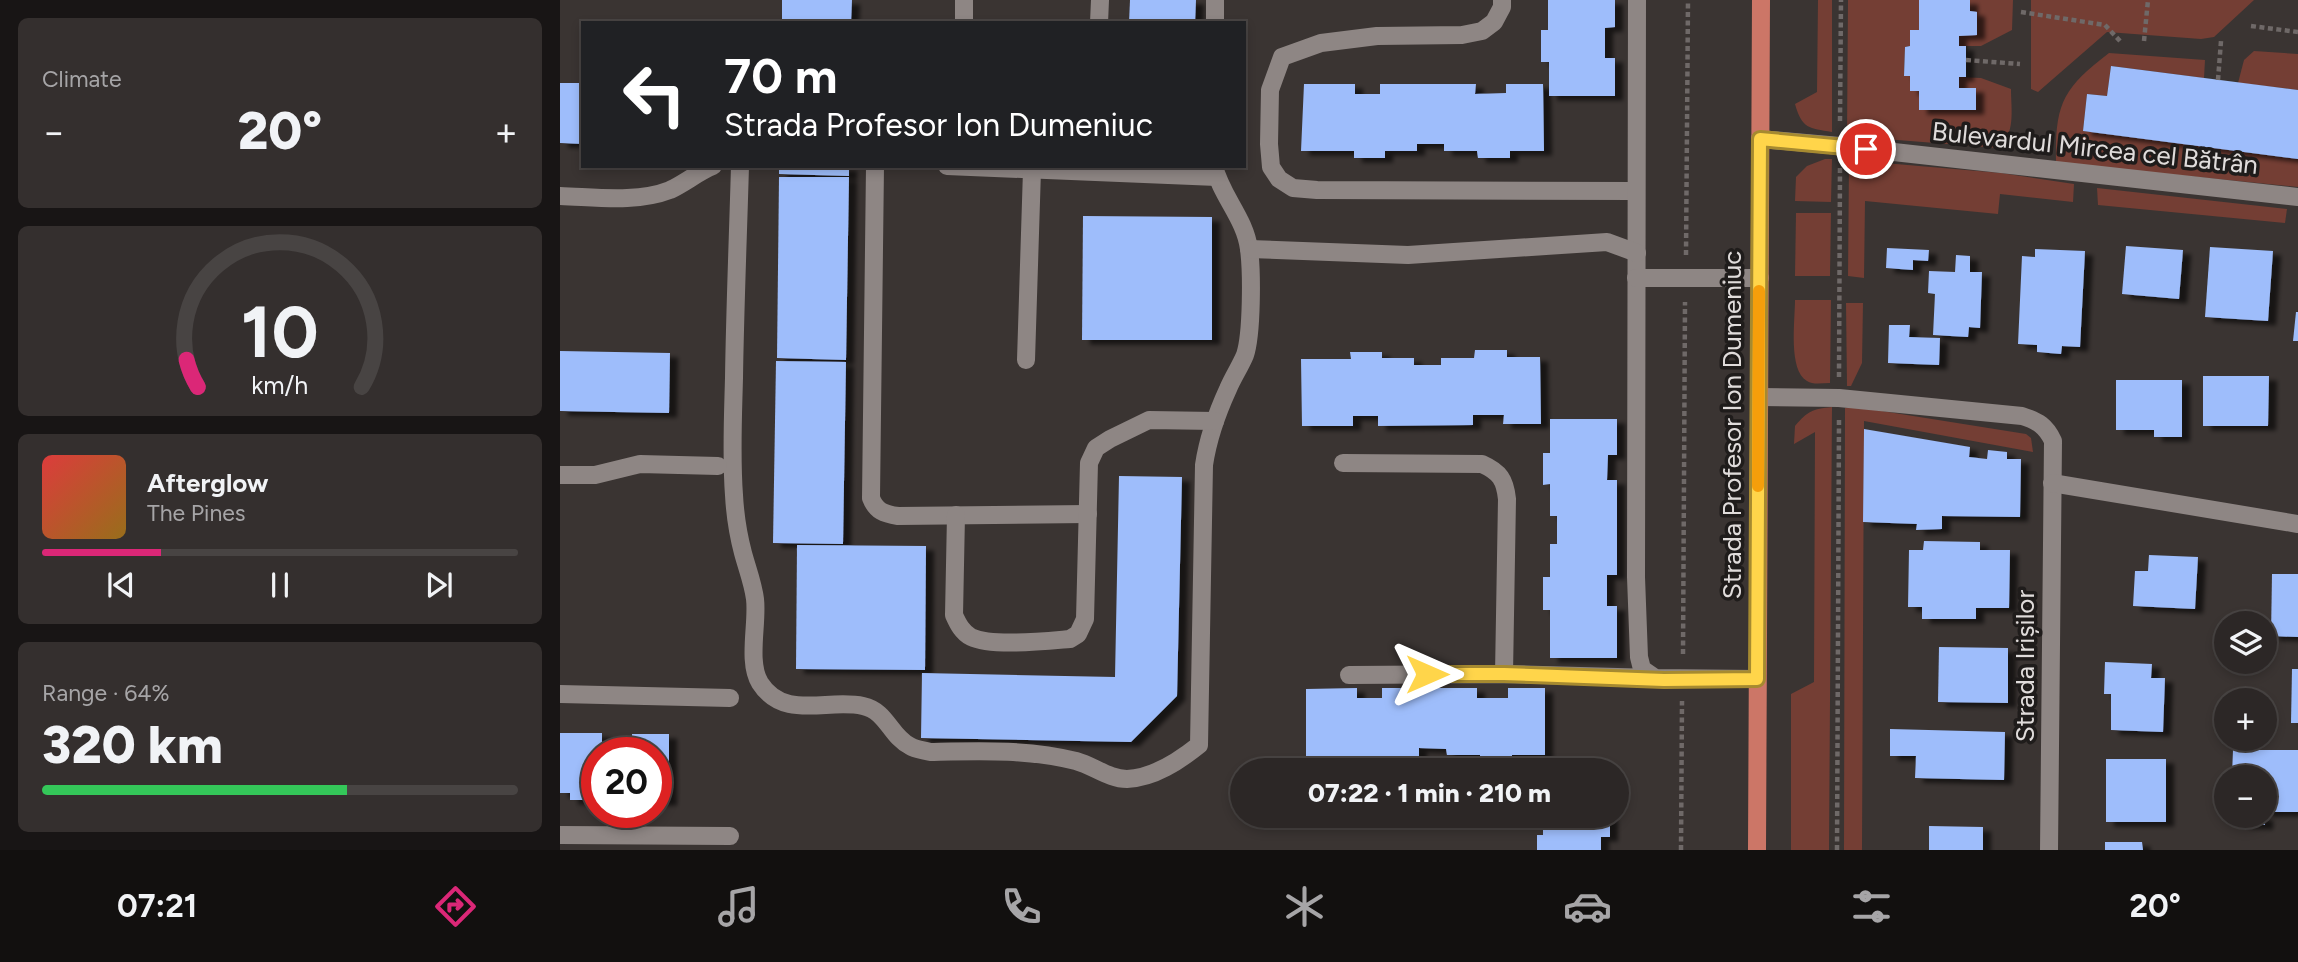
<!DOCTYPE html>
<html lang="en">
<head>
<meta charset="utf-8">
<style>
  :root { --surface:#2c2726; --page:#342f2e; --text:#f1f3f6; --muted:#a6a5a7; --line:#484443; --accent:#db2777 }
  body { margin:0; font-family:Figtree,sans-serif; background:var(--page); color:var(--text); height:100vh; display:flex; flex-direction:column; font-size:26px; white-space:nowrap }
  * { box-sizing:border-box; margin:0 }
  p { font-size:23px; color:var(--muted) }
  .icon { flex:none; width:38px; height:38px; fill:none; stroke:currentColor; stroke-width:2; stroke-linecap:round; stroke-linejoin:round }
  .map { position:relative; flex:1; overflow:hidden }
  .drawer { display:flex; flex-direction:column; gap:18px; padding:18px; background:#181515; width:560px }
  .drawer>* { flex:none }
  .top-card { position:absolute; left:21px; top:21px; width:665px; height:147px; border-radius:0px; box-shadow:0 4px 10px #0003,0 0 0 2px var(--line); background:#202124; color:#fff; overflow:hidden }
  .tools { position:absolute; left:1654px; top:611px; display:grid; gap:14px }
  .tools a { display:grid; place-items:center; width:63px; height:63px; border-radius:50%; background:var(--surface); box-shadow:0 4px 10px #0003,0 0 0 2px var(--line); font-size:35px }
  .speed { position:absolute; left:21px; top:737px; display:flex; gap:14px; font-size:35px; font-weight:700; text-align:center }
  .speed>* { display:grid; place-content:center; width:91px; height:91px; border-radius:50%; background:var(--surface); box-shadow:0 4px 10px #0003,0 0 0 2px var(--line); line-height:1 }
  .speed .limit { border:10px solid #d22; background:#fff; color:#111 }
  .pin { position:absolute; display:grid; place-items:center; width:60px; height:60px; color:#fff; margin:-30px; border:4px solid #fff; border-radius:50%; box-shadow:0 2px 7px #0007 }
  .me { position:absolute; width:77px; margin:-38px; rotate:90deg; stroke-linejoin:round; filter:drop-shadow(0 0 5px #0008) }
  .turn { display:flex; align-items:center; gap:24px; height:147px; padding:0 28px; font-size:32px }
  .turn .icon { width:91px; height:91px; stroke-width:2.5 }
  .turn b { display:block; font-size:49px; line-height:60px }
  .big { font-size:52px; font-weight:800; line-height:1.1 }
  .drawer .card { flex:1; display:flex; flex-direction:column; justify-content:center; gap:10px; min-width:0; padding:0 24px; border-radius:10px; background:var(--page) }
  .drawer .dial { align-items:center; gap:0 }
  .dial svg { height:182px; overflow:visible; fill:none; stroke:var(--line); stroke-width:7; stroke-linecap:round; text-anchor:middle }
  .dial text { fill:var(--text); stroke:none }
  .song { display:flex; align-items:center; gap:21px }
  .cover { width:84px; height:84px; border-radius:10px; background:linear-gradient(135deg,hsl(0 70% 55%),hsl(40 70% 35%)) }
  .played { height:7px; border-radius:4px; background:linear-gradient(90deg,var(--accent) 25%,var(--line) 25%) }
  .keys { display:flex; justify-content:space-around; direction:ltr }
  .heat { display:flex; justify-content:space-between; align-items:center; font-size:38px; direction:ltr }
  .charge { height:10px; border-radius:5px; background:linear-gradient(90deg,#34c759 64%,var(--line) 0) }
  .trip { position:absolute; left:670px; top:758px; width:399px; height:70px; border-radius:35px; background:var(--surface); box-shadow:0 4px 10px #0003,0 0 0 2px var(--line); font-weight:800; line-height:70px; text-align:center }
  .dock { display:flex; height:112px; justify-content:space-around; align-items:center; background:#12100f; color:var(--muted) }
  .dock .icon { width:49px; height:49px }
  .dock .active { color:var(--accent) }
  .dock b { font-size:32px; color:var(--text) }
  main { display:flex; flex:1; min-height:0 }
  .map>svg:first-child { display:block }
  .green { fill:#743e34 }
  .building { fill:#9ebdfb; filter:url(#shadow) }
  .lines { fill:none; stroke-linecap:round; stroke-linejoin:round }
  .path { stroke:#6f6968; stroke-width:4.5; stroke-dasharray:5 3.5; stroke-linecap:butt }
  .minor { stroke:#8e8684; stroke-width:18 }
  .major { stroke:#cc7667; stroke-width:18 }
  .route-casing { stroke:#a68a30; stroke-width:18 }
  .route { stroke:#ffd54a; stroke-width:12 }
  .slow { stroke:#f59e0b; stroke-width:12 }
  .labels { text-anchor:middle; stroke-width:7; stroke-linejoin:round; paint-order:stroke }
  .street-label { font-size:26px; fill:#e0dcdb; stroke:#1f1c1b }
</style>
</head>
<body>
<main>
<section class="drawer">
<div class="card"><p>Climate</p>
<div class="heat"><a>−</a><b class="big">20°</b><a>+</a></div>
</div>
<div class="card dial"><svg viewBox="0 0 100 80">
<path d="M14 69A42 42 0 1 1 86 69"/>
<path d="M14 69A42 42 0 0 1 9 57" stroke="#db2777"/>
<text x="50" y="56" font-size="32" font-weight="700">10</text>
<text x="50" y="72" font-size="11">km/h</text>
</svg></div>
<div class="card">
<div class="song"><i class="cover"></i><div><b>Afterglow</b><p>The Pines</p></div></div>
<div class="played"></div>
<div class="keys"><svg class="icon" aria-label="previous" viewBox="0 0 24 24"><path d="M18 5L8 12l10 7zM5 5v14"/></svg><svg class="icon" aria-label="pause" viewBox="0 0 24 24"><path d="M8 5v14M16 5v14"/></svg><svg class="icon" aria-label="next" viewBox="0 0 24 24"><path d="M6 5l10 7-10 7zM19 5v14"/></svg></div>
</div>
<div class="card"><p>Range · 64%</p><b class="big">320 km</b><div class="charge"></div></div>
</section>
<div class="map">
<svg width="1738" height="850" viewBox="0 0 1738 850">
  <defs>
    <filter id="shadow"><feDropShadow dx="8" dy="4.5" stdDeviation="2" flood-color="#0009"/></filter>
  </defs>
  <rect width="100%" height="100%" fill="#3a3432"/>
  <!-- green -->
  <g class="green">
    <path d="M1258,0H1272V132C1249,128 1242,129 1235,104L1257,92Z"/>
    <path d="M1288,0H1359V30L1350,46L1345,47L1344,75L1350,76V91H1359V110H1416V89L1399,88V77L1421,78L1451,89C1451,110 1456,134 1438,148L1287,136Z"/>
    <polygon points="1410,0 1453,0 1452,30 1421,46 1399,46 1399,36 1417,12 1410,11"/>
    <polygon points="1471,0 1694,0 1654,37 1641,39 1547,32 1478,92 1471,89"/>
    <polygon points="1694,51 1738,54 1738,90 1678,83 1684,60"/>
    <path d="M1549,53L1645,60L1644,78L1551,66L1547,96L1527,94L1523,131L1738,159V187L1496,163C1495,104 1502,89 1549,53Z"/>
    <polygon points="1265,159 1272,159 1271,202 1235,201 1236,177 1247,166"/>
    <polygon points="1289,160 1441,173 1514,184 1513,202 1440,194 1438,214 1305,201 1304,278 1288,276"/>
    <polygon points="1537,188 1727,209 1725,223 1538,205"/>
    <polygon points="1236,213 1271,213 1270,276 1235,276"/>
    <path d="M1235,300H1271L1270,383C1262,383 1253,385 1247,381C1228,370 1235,321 1235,300Z"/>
    <polygon points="1286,303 1303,303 1302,363 1291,386 1287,386"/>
    <path d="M1272,407L1269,850H1231V694L1254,682L1255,432L1234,444L1235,426C1248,411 1252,409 1272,407Z"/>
    <polygon points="1285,408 1303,408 1466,434 1471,438 1473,452 1304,421 1302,850 1284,850"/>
  </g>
  <!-- building -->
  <g class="building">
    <polygon points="222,0 292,0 291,23 222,23"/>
    <polygon points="570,0 636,0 635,23 569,23"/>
    <polygon points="988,0 1055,0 1055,27 1045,28 1045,58 1055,58 1055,96 989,96 989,62 981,62 981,30 988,30"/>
    <polygon points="1359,0 1410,0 1410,11 1417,12 1417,35 1399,36 1399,46 1406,46 1406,77 1399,77 1399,88 1416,88 1416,110 1359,110 1359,91 1350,91 1350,76 1344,76 1345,47 1350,46 1350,30 1359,30"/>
    <polygon points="1551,66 1738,90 1738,159 1523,131 1527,94 1547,96"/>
    <polygon points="0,83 23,83 23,144 0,143"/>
    <polygon points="744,84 795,84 795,94 820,94 820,84 916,84 915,94 946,93 946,84 983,84 984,151 950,151 950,158 918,158 917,151 884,151 884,144 857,144 857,151 825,151 825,158 794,158 794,151 741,151"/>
    <polygon points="219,166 289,166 289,176 219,174"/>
    <polygon points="219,177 289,177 286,360 217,358"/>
    <polygon points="523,216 652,217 652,340 522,340"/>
    <polygon points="1566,246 1623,250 1619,299 1562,294"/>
    <polygon points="1650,247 1713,251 1708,321 1645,317"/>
    <polygon points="1327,248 1369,250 1368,261 1353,260 1353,270 1326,268"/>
    <polygon points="1475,249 1525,251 1520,347 1502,346 1501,354 1477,352 1477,345 1458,344 1462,256 1475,257"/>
    <polygon points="1396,255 1410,256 1410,272 1422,272 1420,328 1409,327 1408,337 1373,335 1375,294 1368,293 1369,271 1395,272"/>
    <polygon points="1736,312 1738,312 1738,341 1733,341"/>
    <polygon points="1329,325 1350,325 1349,337 1380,338 1379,365 1328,363"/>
    <polygon points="915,350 947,350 947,357 980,357 981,424 943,424 944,415 913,415 913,425 818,426 818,416 793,416 793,426 742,426 741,359 791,359 790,352 822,352 822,358 854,358 854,365 881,365 881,358 914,358"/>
    <polygon points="0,351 110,353 109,413 0,411"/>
    <polygon points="216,361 286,362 283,544 213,543"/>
    <polygon points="1643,376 1709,376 1708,426 1643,426"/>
    <polygon points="1556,380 1622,380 1622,437 1594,437 1594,430 1556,430"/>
    <polygon points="990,419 1057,419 1057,455 1048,455 1047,480 1057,480 1057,575 1047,575 1047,606 1057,606 1057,658 990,658 990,610 983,610 983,577 990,577 990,544 997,544 997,516 990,516 990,484 983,485 983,453 990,453"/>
    <polygon points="1304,429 1410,447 1409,457 1427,459 1428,450 1447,452 1447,459 1461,459 1460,517 1382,516 1382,529 1356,530 1357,524 1303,522"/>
    <polygon points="559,476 622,477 617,696 571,742 361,738 362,673 555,677"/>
    <polygon points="1364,541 1420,542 1420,550 1450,550 1449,608 1416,608 1416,619 1362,619 1362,607 1348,607 1349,550 1363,550"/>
    <polygon points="237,545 366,546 365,670 236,669"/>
    <polygon points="1589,555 1638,557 1635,609 1573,606 1575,571 1588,571"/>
    <polygon points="1712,574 1738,574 1738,637 1711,636"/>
    <polygon points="1379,647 1448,648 1448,703 1378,702"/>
    <polygon points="1545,662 1592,664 1591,678 1605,678 1603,732 1551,730 1551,694 1544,694"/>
    <polygon points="1732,669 1738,669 1738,723 1731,723"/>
    <polygon points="797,688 797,698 822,698 822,688 917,688 917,698 948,698 948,688 985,688 985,755 952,755 952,762 920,762 920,755 887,755 886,749 859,748 859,756 827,756 827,762 796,763 796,756 746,756 746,689"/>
    <polygon points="1330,729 1445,732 1444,780 1355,778 1356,756 1330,756"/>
    <polygon points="0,733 42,733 42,743 72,743 72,734 109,734 109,801 96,801 96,752 37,752 37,800 10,800 10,793 0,793"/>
    <polygon points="1673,750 1738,750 1738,812 1704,812 1704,777 1672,775"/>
    <rect x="1546" y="759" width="60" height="63"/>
    <polygon points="983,816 1050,816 1050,837 1041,837 1041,850 977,850 977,835 983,835"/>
    <polygon points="1681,816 1705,816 1705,825 1681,824"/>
    <polygon points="1369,826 1423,827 1423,850 1369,850"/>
    <polygon points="1545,842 1582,842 1583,850 1545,850"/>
  </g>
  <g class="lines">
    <!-- path -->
    <g class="path">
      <polyline points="1461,12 1545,25 1560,41"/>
      <polyline points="1691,26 1738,32"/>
      <polyline points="1584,41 1588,0"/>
      <polyline points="1406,60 1460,64"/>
      <polyline points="1658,80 1661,41"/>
      <polyline points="1280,121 1281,0"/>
      <polyline points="1126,255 1128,0"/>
      <polyline points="1279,377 1280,168"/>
      <polyline points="1123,654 1125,302"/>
      <polyline points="1121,850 1122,701"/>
      <polyline points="1277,850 1279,420"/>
    </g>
    <!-- minor -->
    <g class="minor">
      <polyline points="942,0 942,7 934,22 922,31 902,35 817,36 761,43 722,57 710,90 709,144 711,167 719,179 733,188 757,190 1076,191"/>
      <polyline points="1077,0 1076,577 1079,657 1082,669 1095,678 1197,679"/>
      <polyline points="404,23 404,0"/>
      <polyline points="539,23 540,0"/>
      <polyline points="655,23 655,0"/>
      <polyline points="1200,139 1280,146 1738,197"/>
      <path d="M180,166C178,237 175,308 174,378C173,417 171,456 174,495C175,514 178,534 183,553C187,568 193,583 195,599C198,623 187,662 200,683C224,721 268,698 303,706C327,711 330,736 350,746C356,750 364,750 370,752C419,751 468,749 516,761C534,766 549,779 567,779C594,778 619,761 639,745L644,465C648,438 657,413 668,389C673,377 680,367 685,355C692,334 692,272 689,249C685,218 661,196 654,166"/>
      <path d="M315,166L311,498C316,511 324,514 338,516L528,514"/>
      <polyline points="387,166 657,177"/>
      <path d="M0,196C35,197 77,203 110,190C125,183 138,172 153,166"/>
      <polyline points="689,249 848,255 1047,242 1077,253"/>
      <polyline points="1076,278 1200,278"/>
      <polyline points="466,360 472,170"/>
      <path d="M1199,397L1279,398L1462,416C1478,421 1486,426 1493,441L1489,850"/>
      <path d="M783,463L922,464C940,472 945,480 947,499L944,674"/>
      <polyline points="0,475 35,475 80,464 158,466"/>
      <polyline points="1492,483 1738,524"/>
      <path d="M396,515L394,615C398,624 402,632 411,637C431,647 486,641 510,639L518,634L525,619L529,463L536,448L550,439L589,420L655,421"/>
      <polyline points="789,675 944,674 1095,678"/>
      <polyline points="0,694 170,698"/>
      <polyline points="0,835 170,836"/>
    </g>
    <!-- major -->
    <polyline class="major" points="1197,850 1201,0"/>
  </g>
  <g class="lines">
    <defs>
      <polyline id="route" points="867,674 944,674 1104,680 1197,679 1200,139 1306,149"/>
    </defs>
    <!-- route casing -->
    <use href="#route" class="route-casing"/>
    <!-- route -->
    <use href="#route" class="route"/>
    <!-- slow -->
    <polyline class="slow" points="1198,486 1199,291"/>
  </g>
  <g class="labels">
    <!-- street labels -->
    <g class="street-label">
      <text transform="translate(1535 148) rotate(6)" y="9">Bulevardul Mircea cel Bătrân</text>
      <text transform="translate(1172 425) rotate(-90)" y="9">Strada Profesor Ion Dumeniuc</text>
      <text transform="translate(1465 666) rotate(-90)" y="9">Strada Irișilor</text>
    </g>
  </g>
</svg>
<div class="tools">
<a><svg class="icon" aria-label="layers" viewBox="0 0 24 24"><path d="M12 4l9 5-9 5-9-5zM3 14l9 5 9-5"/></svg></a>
<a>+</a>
<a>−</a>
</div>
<div class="speed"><div class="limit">20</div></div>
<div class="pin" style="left:1306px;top:149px;background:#d93025"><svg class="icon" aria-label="arrive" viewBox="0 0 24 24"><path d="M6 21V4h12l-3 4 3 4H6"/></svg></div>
<svg class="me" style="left:867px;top:674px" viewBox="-20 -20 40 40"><path d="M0-17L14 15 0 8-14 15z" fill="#ffd54a" stroke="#fff" stroke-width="4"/></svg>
<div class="trip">07:22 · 1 min · 210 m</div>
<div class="top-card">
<div class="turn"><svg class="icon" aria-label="left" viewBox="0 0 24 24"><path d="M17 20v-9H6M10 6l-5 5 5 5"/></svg><div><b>70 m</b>Strada Profesor Ion Dumeniuc</div></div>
</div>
</div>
</main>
<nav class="dock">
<b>07:21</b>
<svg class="icon active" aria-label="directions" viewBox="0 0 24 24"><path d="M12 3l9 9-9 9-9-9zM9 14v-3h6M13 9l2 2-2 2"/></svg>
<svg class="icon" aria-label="music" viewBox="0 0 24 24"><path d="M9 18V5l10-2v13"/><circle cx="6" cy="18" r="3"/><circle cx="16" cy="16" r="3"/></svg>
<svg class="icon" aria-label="phone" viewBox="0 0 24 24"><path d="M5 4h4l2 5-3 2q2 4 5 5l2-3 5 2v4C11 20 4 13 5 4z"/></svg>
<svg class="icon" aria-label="climate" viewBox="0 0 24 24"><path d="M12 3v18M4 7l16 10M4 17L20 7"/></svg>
<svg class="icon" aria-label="car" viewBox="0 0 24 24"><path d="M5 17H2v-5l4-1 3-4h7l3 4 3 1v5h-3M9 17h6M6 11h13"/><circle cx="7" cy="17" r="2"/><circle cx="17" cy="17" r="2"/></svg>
<svg class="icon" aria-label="filters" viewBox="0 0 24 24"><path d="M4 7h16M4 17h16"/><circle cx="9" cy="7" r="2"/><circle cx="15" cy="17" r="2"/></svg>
<b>20°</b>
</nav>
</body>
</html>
